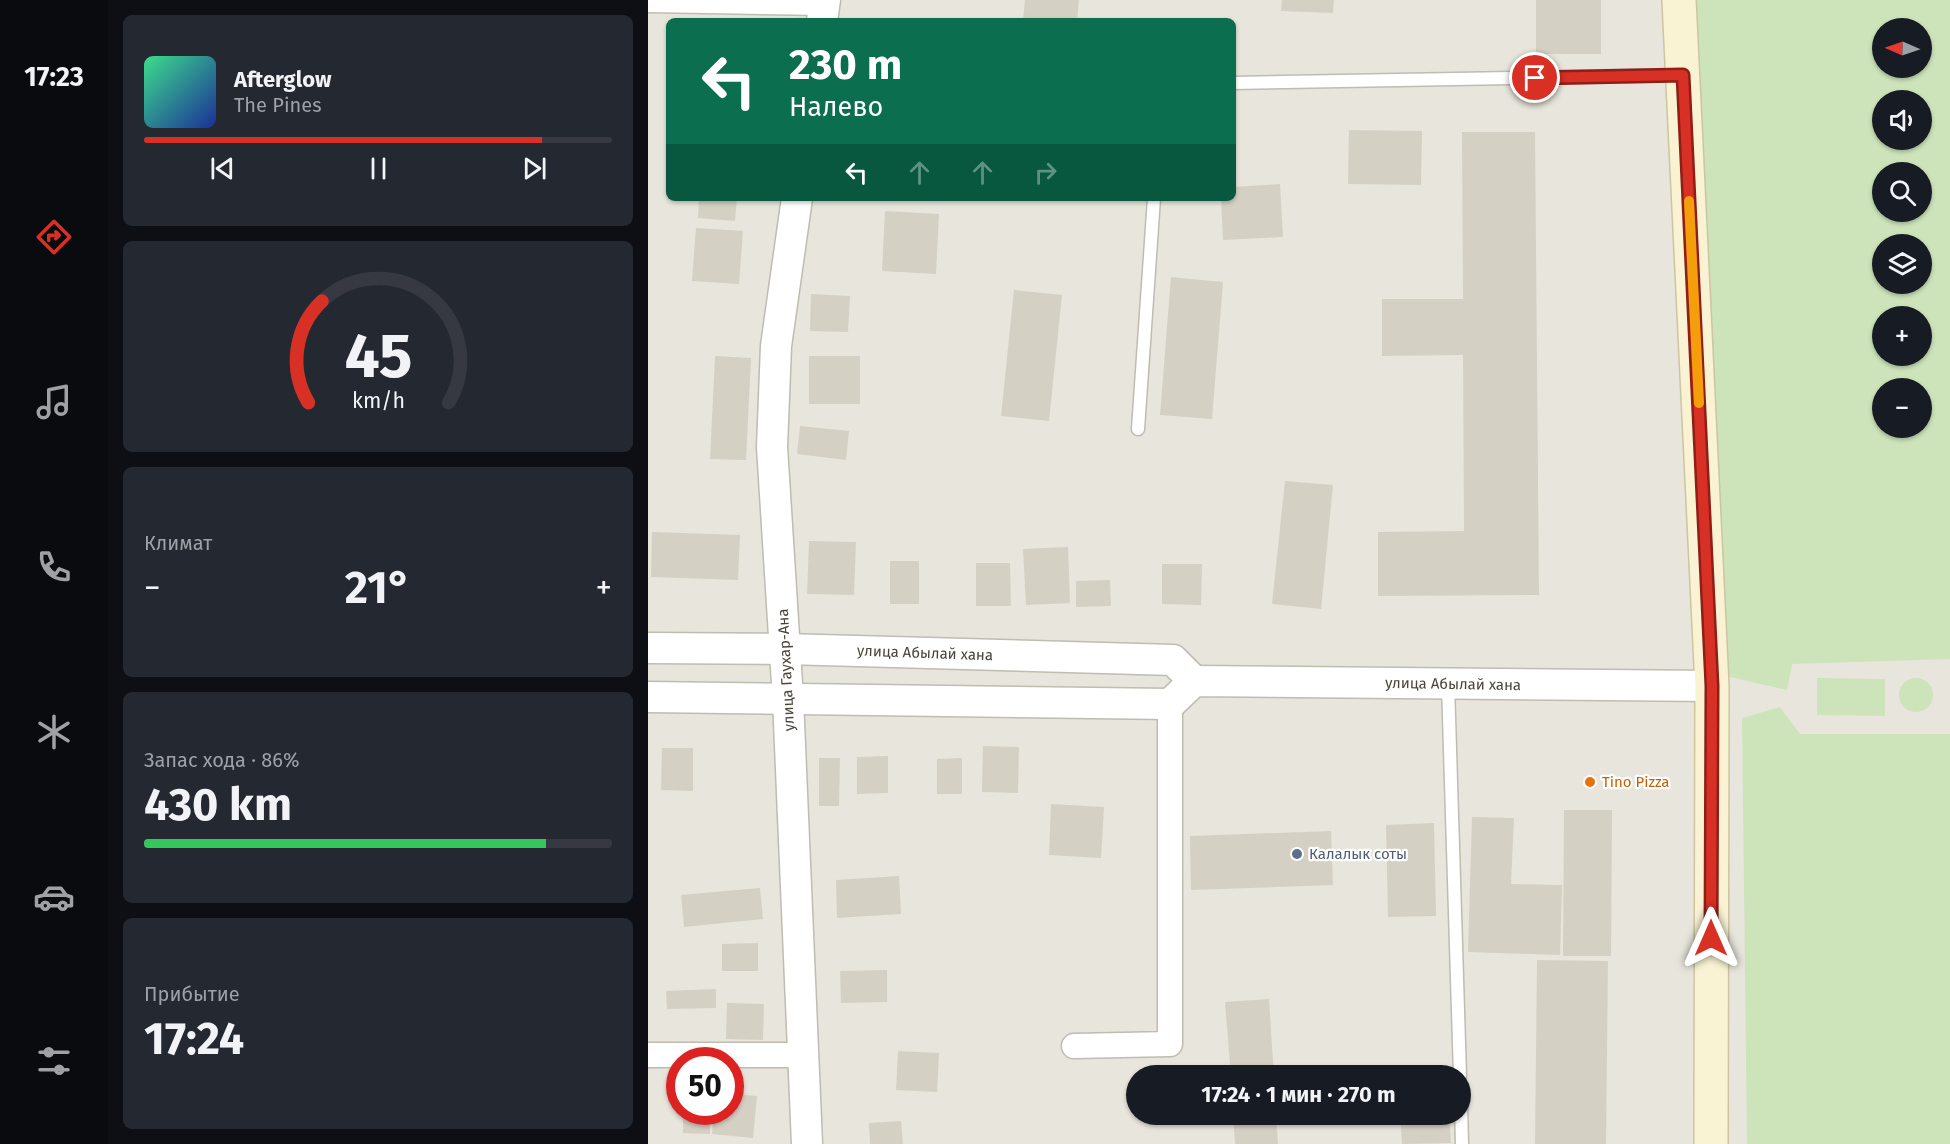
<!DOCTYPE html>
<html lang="ru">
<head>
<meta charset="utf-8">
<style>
  :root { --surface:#171b24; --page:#242831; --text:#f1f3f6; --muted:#9ea1a6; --line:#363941; --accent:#d93025 }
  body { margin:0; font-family:"Fira Sans",sans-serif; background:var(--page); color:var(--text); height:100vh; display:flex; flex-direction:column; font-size:22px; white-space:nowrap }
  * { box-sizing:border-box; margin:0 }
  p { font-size:20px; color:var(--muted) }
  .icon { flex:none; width:33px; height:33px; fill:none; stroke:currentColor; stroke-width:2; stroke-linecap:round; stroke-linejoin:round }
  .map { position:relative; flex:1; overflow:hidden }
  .drawer { display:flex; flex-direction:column; gap:15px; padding:15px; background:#0d0f14; width:540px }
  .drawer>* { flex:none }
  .banner { position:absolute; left:18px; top:18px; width:570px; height:183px; border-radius:9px; box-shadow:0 2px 4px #0004; background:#0b6e4f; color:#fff; overflow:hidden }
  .needle { width:39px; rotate:272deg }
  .buttons { position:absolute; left:1224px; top:18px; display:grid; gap:12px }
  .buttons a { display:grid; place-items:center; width:60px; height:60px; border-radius:50%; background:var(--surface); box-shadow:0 2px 4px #0004; font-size:30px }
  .speed { position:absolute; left:18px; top:1047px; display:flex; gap:12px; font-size:30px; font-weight:700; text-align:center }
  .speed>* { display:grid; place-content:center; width:78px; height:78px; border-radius:50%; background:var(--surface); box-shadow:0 2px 4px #0004; line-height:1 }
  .speed .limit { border:9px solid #d22; background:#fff; color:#111 }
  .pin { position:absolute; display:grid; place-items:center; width:51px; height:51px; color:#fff; margin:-26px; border:3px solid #fff; border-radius:50%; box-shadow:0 2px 6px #0007 }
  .me { position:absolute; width:66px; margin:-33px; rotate:0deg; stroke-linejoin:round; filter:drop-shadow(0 0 4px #0008) }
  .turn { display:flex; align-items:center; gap:21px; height:126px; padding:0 24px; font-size:27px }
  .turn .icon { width:78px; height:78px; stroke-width:2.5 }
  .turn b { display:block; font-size:42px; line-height:51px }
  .lanes { display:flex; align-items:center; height:57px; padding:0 24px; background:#0003; justify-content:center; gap:30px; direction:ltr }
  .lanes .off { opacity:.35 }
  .big { font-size:45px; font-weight:700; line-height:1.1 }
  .drawer .tile { flex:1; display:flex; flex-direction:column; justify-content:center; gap:9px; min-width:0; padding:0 21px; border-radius:9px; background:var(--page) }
  .drawer .dial { align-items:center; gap:0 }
  .dial svg { height:156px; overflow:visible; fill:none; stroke:var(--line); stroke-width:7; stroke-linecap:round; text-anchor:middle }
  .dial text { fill:var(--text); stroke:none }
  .song { display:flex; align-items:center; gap:18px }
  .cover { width:72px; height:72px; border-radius:9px; background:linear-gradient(135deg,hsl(150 70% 55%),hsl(230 70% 35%)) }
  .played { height:6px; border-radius:3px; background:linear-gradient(90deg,var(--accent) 85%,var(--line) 85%) }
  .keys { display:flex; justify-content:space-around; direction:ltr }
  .heat { display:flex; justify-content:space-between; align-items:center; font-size:33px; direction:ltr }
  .charge { height:9px; border-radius:4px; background:linear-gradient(90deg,#34c759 86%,var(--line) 0) }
  .trip { position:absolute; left:478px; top:1065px; width:345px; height:60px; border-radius:30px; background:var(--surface); box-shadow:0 2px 4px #0004; font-weight:700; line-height:60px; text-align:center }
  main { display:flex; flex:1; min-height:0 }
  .tabs { display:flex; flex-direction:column; width:108px; justify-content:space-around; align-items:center; background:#090b0e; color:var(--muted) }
  .tabs .icon { width:42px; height:42px }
  .tabs .current { color:var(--accent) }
  .tabs b { font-size:27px; color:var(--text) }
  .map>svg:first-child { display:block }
  .residential { fill:#e8e5dc; fill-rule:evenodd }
  .green { fill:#cde4bb; fill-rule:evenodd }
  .building { fill:#d5d0c4 }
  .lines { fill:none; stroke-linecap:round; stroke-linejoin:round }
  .service-casing { stroke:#bfbcb0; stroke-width:15 }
  .minor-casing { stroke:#bfbcb0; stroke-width:27 }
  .tertiary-casing { stroke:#bfbcb0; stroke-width:33 }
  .secondary-casing { stroke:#ccc5a0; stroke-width:36 }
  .service { stroke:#fff; stroke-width:12 }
  .minor { stroke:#fff; stroke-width:24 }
  .tertiary { stroke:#fff; stroke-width:30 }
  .secondary { stroke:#f9f3d3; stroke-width:33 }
  .route-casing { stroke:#8d1f18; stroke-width:15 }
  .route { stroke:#d93025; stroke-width:10 }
  .slow { stroke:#f59e0b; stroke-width:10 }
  .food-dot { fill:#e8710a; stroke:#fff; stroke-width:2 }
  .service-dot { fill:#5c6f8a; stroke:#fff; stroke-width:2 }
  .labels { text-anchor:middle; stroke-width:4.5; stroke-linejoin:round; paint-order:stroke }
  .street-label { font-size:15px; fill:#49453b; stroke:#fff }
  .food-label { font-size:15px; fill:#c56008; stroke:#fff; text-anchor:start }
  .service-label { font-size:15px; fill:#4e5e75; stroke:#fff; text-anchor:start }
</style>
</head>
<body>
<main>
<nav class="tabs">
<b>17:23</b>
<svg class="icon current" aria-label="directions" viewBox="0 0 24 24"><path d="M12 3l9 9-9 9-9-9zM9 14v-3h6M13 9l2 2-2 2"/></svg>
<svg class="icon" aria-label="music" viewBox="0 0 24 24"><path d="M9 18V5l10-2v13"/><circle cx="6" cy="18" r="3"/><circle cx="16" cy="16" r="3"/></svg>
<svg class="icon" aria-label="phone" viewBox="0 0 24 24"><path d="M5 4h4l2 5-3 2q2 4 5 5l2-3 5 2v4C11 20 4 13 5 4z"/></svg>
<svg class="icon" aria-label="climate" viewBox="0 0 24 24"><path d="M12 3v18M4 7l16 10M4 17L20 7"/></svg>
<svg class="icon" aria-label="car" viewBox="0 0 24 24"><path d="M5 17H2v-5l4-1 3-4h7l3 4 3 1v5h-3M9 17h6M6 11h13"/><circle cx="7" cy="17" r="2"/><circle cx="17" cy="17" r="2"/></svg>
<svg class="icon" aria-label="filters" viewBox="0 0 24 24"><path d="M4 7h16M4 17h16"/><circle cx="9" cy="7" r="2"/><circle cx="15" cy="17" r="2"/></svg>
</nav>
<section class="drawer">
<div class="tile">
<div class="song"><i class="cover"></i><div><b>Afterglow</b><p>The Pines</p></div></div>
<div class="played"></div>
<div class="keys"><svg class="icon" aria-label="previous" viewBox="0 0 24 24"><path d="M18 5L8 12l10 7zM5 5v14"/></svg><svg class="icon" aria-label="pause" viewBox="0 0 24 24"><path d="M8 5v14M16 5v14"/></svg><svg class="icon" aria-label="next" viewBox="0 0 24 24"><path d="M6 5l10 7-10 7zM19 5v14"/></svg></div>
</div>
<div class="tile dial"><svg viewBox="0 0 100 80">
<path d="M14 69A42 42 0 1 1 86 69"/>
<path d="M14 69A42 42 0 0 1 21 17" stroke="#d93025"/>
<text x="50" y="56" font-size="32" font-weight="700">45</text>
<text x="50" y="72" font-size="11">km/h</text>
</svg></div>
<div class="tile"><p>Климат</p>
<div class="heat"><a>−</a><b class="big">21°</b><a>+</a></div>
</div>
<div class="tile"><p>Запас хода · 86%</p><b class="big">430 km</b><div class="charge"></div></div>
<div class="tile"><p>Прибытие</p><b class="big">17:24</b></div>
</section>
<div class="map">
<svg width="1302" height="1144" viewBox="0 0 1302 1144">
  <rect width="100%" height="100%" fill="#f5f3ed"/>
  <!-- residential -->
  <path class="residential" d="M0,0H1302V1144H0ZM21,21H585V198H21ZM1234,28H1274V68H1234ZM1234,100H1274V140H1234ZM1234,172H1274V212H1234ZM1234,244H1274V284H1234ZM1234,316H1274V356H1234ZM1234,388H1274V428H1234ZM32,1060H82V1112H32ZM489,1076H813V1114H489Z"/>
  <!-- green -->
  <g class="green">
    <path d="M1043,0H1302V659L1144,664L1139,690L1078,676ZM1234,28H1274V68H1234ZM1234,100H1274V140H1234ZM1234,172H1274V212H1234ZM1234,244H1274V284H1234ZM1234,316H1274V356H1234ZM1234,388H1274V428H1234Z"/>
    <circle cx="1268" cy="695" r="17"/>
    <polygon points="1169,678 1237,679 1237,716 1169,715"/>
    <polygon points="1132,707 1152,734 1302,734 1302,1144 1099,1144 1094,718"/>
  </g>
  <!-- building -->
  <g class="building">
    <polygon points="377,0 431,0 429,21 375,21"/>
    <polygon points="634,0 686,0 685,13 633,11"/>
    <rect x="888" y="0" width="65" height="54"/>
    <polygon points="701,130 774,131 773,185 700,184"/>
    <polygon points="814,132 887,132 891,595 730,596 730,532 816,531 815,355 734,356 734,299 815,299"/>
    <polygon points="632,184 635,237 575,240 573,198 585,198 585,187"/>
    <polygon points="51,198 89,198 87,221 50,218"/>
    <polygon points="237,211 291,214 288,274 234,271"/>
    <polygon points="48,228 95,231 91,284 44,281"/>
    <polygon points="523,277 575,282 564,419 512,415"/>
    <polygon points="366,290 414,295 401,421 353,416"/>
    <polygon points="163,294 202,296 200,332 162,331"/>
    <polygon points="67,356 103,358 98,460 62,459"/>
    <rect x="161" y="356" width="51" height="48"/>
    <polygon points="152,426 201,431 198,460 149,454"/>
    <polygon points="637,481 685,485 673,609 624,604"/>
    <polygon points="4,532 92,535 90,580 3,577"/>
    <polygon points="161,541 208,542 206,595 159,594"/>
    <polygon points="420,547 422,603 378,605 375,549"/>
    <rect x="242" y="561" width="29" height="43"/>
    <polygon points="328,563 362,563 363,606 328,606"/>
    <polygon points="514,564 554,564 553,605 514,604"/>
    <polygon points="462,580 463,606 428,607 428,581"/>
    <polygon points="335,746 371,747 370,793 334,792"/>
    <polygon points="14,748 45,748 45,791 13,790"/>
    <polygon points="240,756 240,793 209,794 209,757"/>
    <polygon points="171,758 192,758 191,806 171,806"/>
    <polygon points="314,758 314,794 289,794 289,759"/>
    <polygon points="403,804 456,807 453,858 401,855"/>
    <polygon points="916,810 964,810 963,956 915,956"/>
    <polygon points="824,817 866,818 863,884 914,885 912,955 820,952"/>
    <polygon points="786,823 788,916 740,917 738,825"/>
    <polygon points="683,831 685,885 543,890 542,836"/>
    <polygon points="251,876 253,914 189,918 188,880"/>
    <polygon points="112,888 115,919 36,927 33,895"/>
    <polygon points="110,943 110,971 74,971 74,944"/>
    <polygon points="889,960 960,961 958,1144 887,1144"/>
    <polygon points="239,970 239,1002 193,1003 192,971"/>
    <polygon points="68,989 68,1008 19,1009 18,991"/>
    <polygon points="621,999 626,1076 583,1076 577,1002"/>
    <polygon points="79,1003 116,1004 115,1040 78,1039"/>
    <polygon points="250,1051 291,1053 289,1092 248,1090"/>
    <polygon points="799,1070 800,1076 751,1076 750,1073"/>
    <polygon points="82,1094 109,1096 105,1138 64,1134 66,1112 82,1112"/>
    <polygon points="35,1112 62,1112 62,1134 35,1133"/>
    <polygon points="585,1114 628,1114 630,1144 587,1144"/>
    <polygon points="752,1114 801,1114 803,1143 754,1144"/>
    <polygon points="253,1121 255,1144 222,1144 221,1123"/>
  </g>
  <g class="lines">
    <defs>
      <g id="service">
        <polyline points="585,83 1034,75"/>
        <polyline points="490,429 506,198"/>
        <polyline points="800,684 812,1076"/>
        <polyline points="813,1106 814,1144"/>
      </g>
      <g id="minor">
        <polyline points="0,0 176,3"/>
        <polyline points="426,1046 522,1044 522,704"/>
        <polyline points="0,1055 155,1055"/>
      </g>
      <g id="tertiary">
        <polyline points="174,21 177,0"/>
        <polyline points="149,198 128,346 124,447 140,699 159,1144"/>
        <polyline points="0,648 137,649 525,660 546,681"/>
        <polyline points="0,697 522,704 546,681 1064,686"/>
      </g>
      <polyline id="secondary" points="1031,0 1064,686 1063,1144"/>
    </defs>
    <!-- service casing -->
    <use href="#service" class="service-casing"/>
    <!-- minor casing -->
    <use href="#minor" class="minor-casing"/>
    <!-- tertiary casing -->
    <use href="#tertiary" class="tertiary-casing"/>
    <!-- secondary casing -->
    <use href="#secondary" class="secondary-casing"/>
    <!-- service -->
    <use href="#service" class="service"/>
    <!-- minor -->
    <use href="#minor" class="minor"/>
    <!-- tertiary -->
    <use href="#tertiary" class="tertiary"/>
    <!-- secondary -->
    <use href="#secondary" class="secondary"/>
  </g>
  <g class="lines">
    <defs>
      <polyline id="route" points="887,78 1035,75 1064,686 1063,938"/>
    </defs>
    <!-- route casing -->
    <use href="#route" class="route-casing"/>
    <!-- route -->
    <use href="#route" class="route"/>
    <!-- slow -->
    <polyline class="slow" points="1041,201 1051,403"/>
  </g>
  <!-- markers -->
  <circle class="food-dot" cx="942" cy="782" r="6"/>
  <circle class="service-dot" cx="649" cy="854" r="6"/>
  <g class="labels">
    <!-- street labels -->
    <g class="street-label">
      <text transform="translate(277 653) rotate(2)" y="5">улица Абылай хана</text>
      <text transform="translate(138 670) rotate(-93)" y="5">улица Гаухар-Ана</text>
      <text transform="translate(805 684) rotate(1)" y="5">улица Абылай хана</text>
    </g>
    <!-- food labels -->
    <g class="food-label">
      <text x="954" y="787">Tino Pizza</text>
    </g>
    <!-- service labels -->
    <g class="service-label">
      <text x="661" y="859">Калалык соты</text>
    </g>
  </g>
</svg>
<div class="buttons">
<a><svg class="needle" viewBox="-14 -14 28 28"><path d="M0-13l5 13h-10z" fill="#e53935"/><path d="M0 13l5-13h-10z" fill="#9ea1a6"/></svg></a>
<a><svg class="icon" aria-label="sound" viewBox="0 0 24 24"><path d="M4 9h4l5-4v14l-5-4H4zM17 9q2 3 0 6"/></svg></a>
<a><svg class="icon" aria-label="search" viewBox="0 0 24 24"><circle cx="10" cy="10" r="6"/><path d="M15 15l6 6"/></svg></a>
<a><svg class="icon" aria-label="layers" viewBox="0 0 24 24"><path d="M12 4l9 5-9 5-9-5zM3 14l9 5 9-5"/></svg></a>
<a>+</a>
<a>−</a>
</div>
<div class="speed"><div class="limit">50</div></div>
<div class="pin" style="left:887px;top:78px;background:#d93025"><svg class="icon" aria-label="arrive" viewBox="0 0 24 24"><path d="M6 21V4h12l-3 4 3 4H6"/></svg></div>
<svg class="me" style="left:1063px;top:938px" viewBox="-20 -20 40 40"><path d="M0-17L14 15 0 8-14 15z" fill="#d93025" stroke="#fff" stroke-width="4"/></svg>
<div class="trip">17:24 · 1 мин · 270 m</div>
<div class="banner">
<div class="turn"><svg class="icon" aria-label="left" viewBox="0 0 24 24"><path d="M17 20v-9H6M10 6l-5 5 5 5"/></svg><div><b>230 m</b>Налево</div></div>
<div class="lanes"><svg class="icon" aria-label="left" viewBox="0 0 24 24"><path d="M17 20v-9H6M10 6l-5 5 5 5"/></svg><svg class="icon off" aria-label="ahead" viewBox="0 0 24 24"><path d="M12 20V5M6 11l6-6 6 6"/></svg><svg class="icon off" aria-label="ahead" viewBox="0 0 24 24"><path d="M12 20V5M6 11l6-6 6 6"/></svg><svg class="icon off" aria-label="right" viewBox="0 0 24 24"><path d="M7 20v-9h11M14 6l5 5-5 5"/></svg></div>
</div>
</div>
</main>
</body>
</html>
